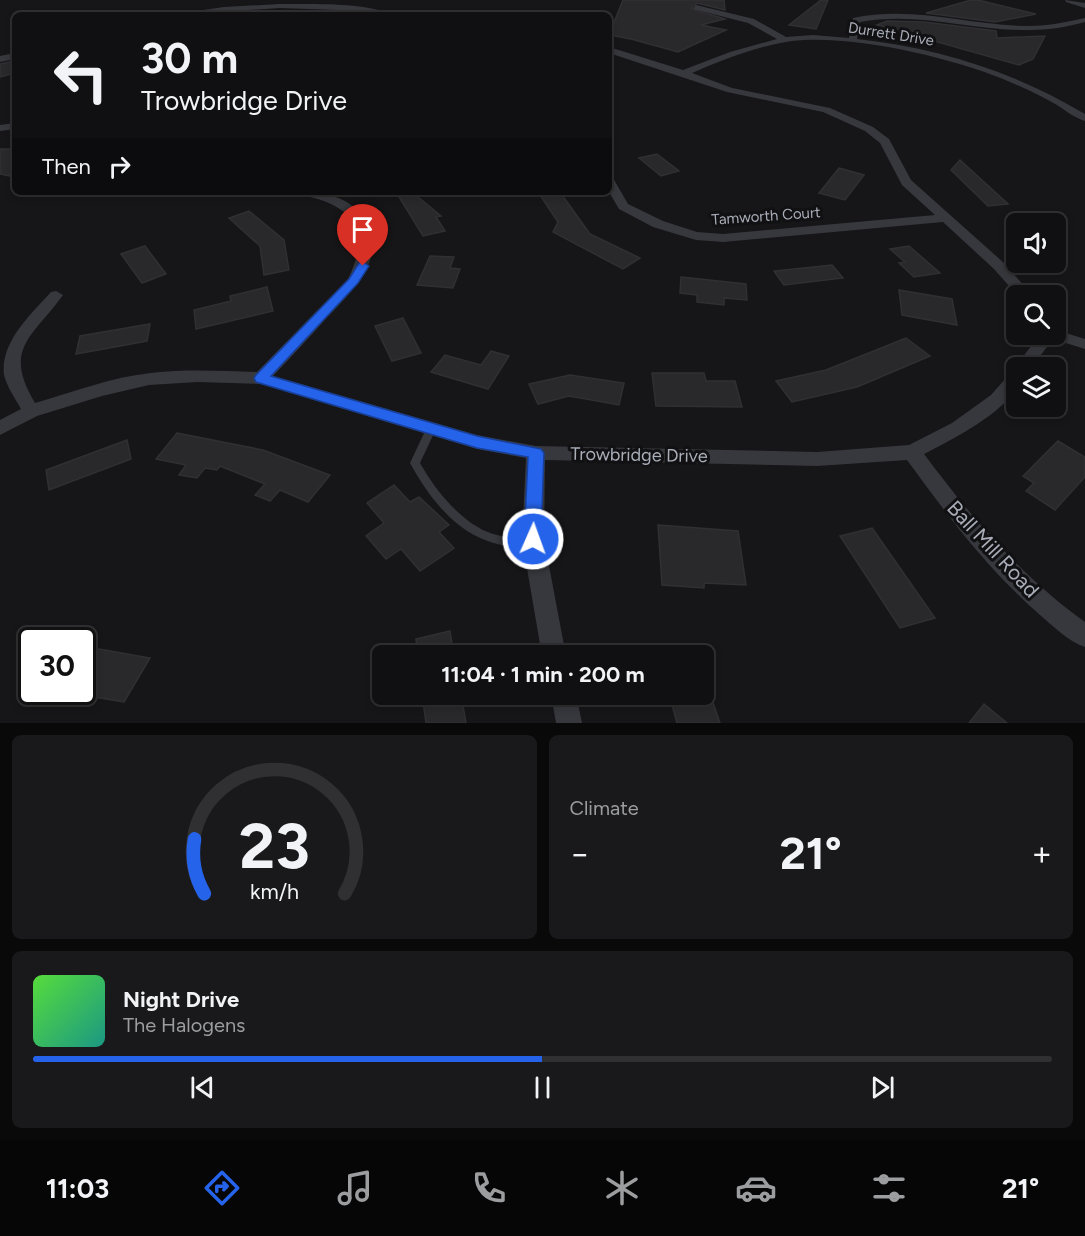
<!DOCTYPE html>
<html lang="en">
<head>
<meta charset="utf-8">
<style>
  :root { --surface:#101012; --page:#19191b; --text:#f1f3f6; --muted:#9c9d9f; --line:#303032; --accent:#2563eb }
  body { margin:0; font-family:Figtree,sans-serif; background:var(--page); color:var(--text); height:100vh; display:flex; flex-direction:column; font-size:22px; white-space:nowrap }
  * { box-sizing:border-box; margin:0 }
  p { font-size:20px; color:var(--muted) }
  .icon { flex:none; width:33px; height:33px; fill:none; stroke:currentColor; stroke-width:2; stroke-linecap:round; stroke-linejoin:round }
  .map { position:relative; height:723px; overflow:hidden }
  .panel { display:flex; flex-direction:column; gap:12px; padding:12px; background:#09090a; flex:1 }
  .panel>* { flex:none }
  .guide { position:absolute; left:12px; top:12px; width:600px; height:183px; border-radius:9px; box-shadow:0 3px 9px #0003,0 0 0 2px var(--line); background:#101012; color:var(--text); overflow:hidden }
  .controls { position:absolute; left:1006px; top:213px; display:grid; gap:12px }
  .controls a { display:grid; place-items:center; width:60px; height:60px; border-radius:9px; background:var(--surface); box-shadow:0 3px 9px #0003,0 0 0 2px var(--line); font-size:30px }
  .speed { position:absolute; left:18px; top:627px; display:flex; gap:12px; font-size:30px; font-weight:700; text-align:center }
  .speed>* { display:grid; place-content:center; width:78px; height:78px; border-radius:50%; background:var(--surface); box-shadow:0 3px 9px #0003,0 0 0 2px var(--line); line-height:1 }
  .speed .limit { border:3px solid #111; border-radius:9px; background:#fff; color:#111 }
  .pin { position:absolute; display:grid; place-items:center; width:51px; height:51px; color:#fff; margin:-62px -26px; border-radius:50% 50% 50% 0; rotate:-45deg; box-shadow:0 0 6px #0007 }
  .pin .icon { rotate:45deg }
  .me { position:absolute; width:66px; margin:-33px; rotate:2deg; stroke-linejoin:round; filter:drop-shadow(0 0 4px #0008) }
  .turn { display:flex; align-items:center; gap:21px; height:126px; padding:0 30px; font-size:27px }
  .turn .icon { width:78px; height:78px; stroke-width:2.5 }
  .turn b { display:block; font-size:42px; line-height:51px }
  .then { display:flex; align-items:center; height:57px; padding:0 30px; background:#0003; gap:12px; font-size:22px }
  .big { font-size:45px; font-weight:700; line-height:1.1 }
  .panel .widget { flex:1; display:flex; flex-direction:column; justify-content:center; gap:9px; min-width:0; padding:0 21px; border-radius:9px; background:var(--page) }
  .panel .dial { align-items:center; gap:0 }
  .dial svg { height:156px; overflow:visible; fill:none; stroke:var(--line); stroke-width:7; stroke-linecap:round; text-anchor:middle }
  .dial text { fill:var(--text); stroke:none }
  .song { display:flex; align-items:center; gap:18px }
  .cover { width:72px; height:72px; border-radius:9px; background:linear-gradient(135deg,hsl(110 70% 55%),hsl(170 70% 35%)) }
  .played { height:6px; border-radius:3px; background:linear-gradient(90deg,var(--accent) 50%,var(--line) 50%) }
  .keys { display:flex; justify-content:space-around; direction:ltr }
  .heat { display:flex; justify-content:space-between; align-items:center; font-size:33px; direction:ltr }
  .panel .tiles { flex:1; display:grid; gap:12px; grid-template-columns:1fr 1fr }
  .widget:last-child { grid-column:span 2 }
  .trip { position:absolute; left:372px; top:645px; width:342px; height:60px; border-radius:9px; background:var(--surface); box-shadow:0 3px 9px #0003,0 0 0 2px var(--line); font-weight:700; line-height:60px; text-align:center }
  .tabs { display:flex; height:96px; justify-content:space-around; align-items:center; background:#060607; color:var(--muted) }
  .tabs .icon { width:42px; height:42px }
  .tabs .active { color:var(--accent) }
  .tabs b { font-size:27px; color:var(--text) }
  .map>svg:first-child { display:block }
  .building { fill:#29292c; stroke:#303034; stroke-width:1.5 }
  .lines { fill:none; stroke-linecap:round; stroke-linejoin:round }
  .lane { fill:#37383d; fill-rule:evenodd }
  .street { fill:#37383d; fill-rule:evenodd }
  .route { fill:#2563eb; stroke:#184099; stroke-width:1.5 }
  .labels { text-anchor:middle; stroke-width:6; stroke-linejoin:round; paint-order:stroke }
  .far-street-label { font-size:15px; fill:#a8adb8; stroke:#111113 }
  .street-label { font-size:18px; fill:#a8adb8; stroke:#111113 }
  .near-street-label { font-size:21px; fill:#a8adb8; stroke:#111113 }
</style>
</head>
<body>
<div class="map">
<svg width="1085" height="723" viewBox="0 0 1085 723">
  <rect width="100%" height="100%" fill="#161618"/>
  <!-- building -->
  <g class="building">
    <polygon points="623,0 724,0 725,10 697,3 691,9 725,19 701,25 726,30 678,52 631,39 609,35"/>
    <polygon points="821,0 828,0 816,29 789,25"/>
    <polygon points="971,0 978,0 1036,14 995,22 926,13"/>
    <polygon points="887,21 924,22 996,31 997,38 1045,36 1033,59 1019,65 877,25"/>
    <polygon points="15,61 15,73 0,77 0,64"/>
    <polygon points="0,149 15,149 15,177 0,174"/>
    <polygon points="657,154 679,171 661,176 639,158"/>
    <polygon points="960,160 1008,204 988,206 951,170"/>
    <polygon points="839,168 864,175 845,200 819,193"/>
    <polygon points="396,192 412,192 441,216 436,217 445,231 423,236"/>
    <polygon points="538,192 560,192 590,234 640,258 623,269 553,232 558,222"/>
    <polygon points="249,211 284,240 289,270 264,275 260,246 229,218"/>
    <polygon points="145,246 166,274 142,283 121,254"/>
    <polygon points="909,246 940,273 914,277 899,263 905,262 890,249"/>
    <polygon points="430,256 454,257 450,268 460,269 453,288 417,285"/>
    <polygon points="832,265 843,278 784,285 774,271"/>
    <polygon points="681,277 746,284 747,300 724,298 724,305 697,302 697,295 680,293"/>
    <polygon points="267,287 273,311 196,329 194,310 231,301 230,296"/>
    <polygon points="899,290 952,299 957,325 902,315"/>
    <polygon points="403,318 421,353 392,361 375,326"/>
    <polygon points="150,324 147,341 76,354 80,336"/>
    <polygon points="906,338 930,356 857,387 792,402 776,381 826,370"/>
    <polygon points="491,351 509,356 488,389 431,372 445,355 481,365"/>
    <polygon points="652,373 704,373 706,381 735,381 742,407 656,406"/>
    <polygon points="570,375 624,383 619,405 569,396 538,404 529,384"/>
    <polygon points="177,433 263,450 330,475 308,502 280,490 270,501 255,495 265,484 220,466 217,470 205,468 197,478 179,475 186,465 156,459"/>
    <polygon points="127,440 131,459 49,490 46,470"/>
    <polygon points="1058,441 1085,457 1085,477 1055,510 1026,491 1034,483 1023,476"/>
    <polygon points="394,485 410,502 419,497 449,525 439,532 454,548 420,571 401,549 386,559 366,536 384,523 367,503"/>
    <polygon points="658,525 738,531 746,585 704,583 704,588 662,585"/>
    <polygon points="872,528 935,618 900,628 840,536"/>
    <polygon points="450,631 454,656 418,656 416,639"/>
    <polygon points="82,646 150,658 124,702 82,695"/>
    <polygon points="422,694 461,694 466,723 426,723"/>
    <polygon points="669,694 710,694 720,723 677,723"/>
    <polygon points="984,704 1007,723 969,723"/>
  </g>
  <g class="lines">
    <!-- lane -->
    <path class="lane" d="M431,426L434,427L436,429L420,463C435,490 462,524 493,534C507,538 521,538 535,543L536,546L535,549L531,551C516,547 500,546 485,540C451,527 427,494 410,463L426,429L428,427Z"/>
    <!-- street -->
    <g class="street">
      <polygon points="1065,0 1085,3 1085,8 1066,2"/>
      <path d="M280,4C307,4 370,2 392,15L337,10L280,8L168,15L224,7Z"/>
      <path d="M696,5L754,19L786,37L813,35L849,38L853,18C913,5 970,26 1030,26C1049,26 1066,22 1085,18V22C1067,27 1049,30 1030,30C972,31 918,11 860,22L857,39C939,48 1015,72 1085,114V121C1075,118 1066,111 1057,105C1040,95 1022,87 1003,79C949,57 851,34 792,41C758,46 724,59 692,73L732,88L830,108L873,127L889,139L911,180L1004,263L1033,296H1018L994,269L943,222L723,242L696,240L653,227L619,209L609,192V177L613,178L628,204L663,221L697,232L723,234L935,215L902,185L880,143L865,131L823,112L727,92L609,53V47L683,70L730,52L777,39L748,23L693,9Z"/>
      <polygon points="72,11 88,15 37,15 41,13"/>
      <polygon points="15,53 15,59 0,62 0,56"/>
      <polygon points="15,123 15,129 0,131 0,125"/>
      <path d="M299,192C323,192 344,195 361,214C396,252 348,295 323,322C307,340 290,358 273,376L477,435L536,446L817,452L909,445L952,423L991,395L1014,369L1040,334H1056V330L1085,339V349L1053,339L1031,368H1017C1017,373 1018,382 1016,387C1005,413 949,441 924,454C971,517 1021,576 1085,622V647C1068,641 1054,627 1040,615C988,570 947,515 907,460L817,466L545,460L544,539L566,656H542L522,539L526,458L477,449L261,384L197,382L149,385L102,396L37,416L0,435V420L21,409C15,398 7,387 4,375C0,342 31,314 51,292L56,291L63,295C33,337 2,348 35,403C73,392 112,377 151,373C186,369 222,371 257,372L348,279C366,242 364,215 321,200C313,197 305,197 299,192Z"/>
      <polygon points="551,694 576,694 582,723 556,723"/>
    </g>
  </g>
  <!-- route -->
  <polygon class="route" points="363,262 369,266 358,283 271,376 477,436 541,449 544,453 541,539 539,544 533,546 526,544 524,539 528,457 477,448 256,382 254,378 256,375 349,279 359,263"/>
  <g class="labels">
    <!-- far-street labels -->
    <g class="far-street-label">
      <text transform="translate(891 34) rotate(9)" y="5">Durrett Drive</text>
      <text transform="translate(766 216) rotate(-4)" y="5">Tamworth Court</text>
    </g>
    <!-- street labels -->
    <g class="street-label">
      <text transform="translate(639 455) rotate(1)" y="6">Trowbridge Drive</text>
    </g>
    <!-- near-street labels -->
    <g class="near-street-label">
      <text transform="translate(993 549) rotate(47)" y="7">Ball Mill Road</text>
    </g>
  </g>
</svg>
<div class="controls">
<a><svg class="icon" aria-label="sound" viewBox="0 0 24 24"><path d="M4 9h4l5-4v14l-5-4H4zM17 9q2 3 0 6"/></svg></a>
<a><svg class="icon" aria-label="search" viewBox="0 0 24 24"><circle cx="10" cy="10" r="6"/><path d="M15 15l6 6"/></svg></a>
<a><svg class="icon" aria-label="layers" viewBox="0 0 24 24"><path d="M12 4l9 5-9 5-9-5zM3 14l9 5 9-5"/></svg></a>
</div>
<div class="speed"><div class="limit">30</div></div>
<div class="pin" style="left:363px;top:266px;background:#d93025"><svg class="icon" aria-label="arrive" viewBox="0 0 24 24"><path d="M6 21V4h12l-3 4 3 4H6"/></svg></div>
<svg class="me" style="left:533px;top:539px" viewBox="-20 -20 40 40"><circle r="17" fill="#2563eb" stroke="#fff" stroke-width="3"/><path d="M0-11L8 9 0 5-8 9z" fill="#fff"/></svg>
<div class="trip">11:04 · 1 min · 200 m</div>
<div class="guide">
<div class="turn"><svg class="icon" aria-label="left" viewBox="0 0 24 24"><path d="M17 20v-9H6M10 6l-5 5 5 5"/></svg><div><b>30 m</b>Trowbridge Drive</div></div>
<div class="then">Then<svg class="icon" aria-label="right" viewBox="0 0 24 24"><path d="M7 20v-9h11M14 6l5 5-5 5"/></svg></div>
</div>
</div>
<section class="panel">
<div class="tiles">
<div class="widget dial"><svg viewBox="0 0 100 80">
<path d="M14 69A42 42 0 1 1 86 69"/>
<path d="M14 69A42 42 0 0 1 9 41" stroke="#2563eb"/>
<text x="50" y="56" font-size="32" font-weight="700">23</text>
<text x="50" y="72" font-size="11">km/h</text>
</svg></div>
<div class="widget"><p>Climate</p>
<div class="heat"><a>−</a><b class="big">21°</b><a>+</a></div>
</div>
<div class="widget">
<div class="song"><i class="cover"></i><div><b>Night Drive</b><p>The Halogens</p></div></div>
<div class="played"></div>
<div class="keys"><svg class="icon" aria-label="previous" viewBox="0 0 24 24"><path d="M18 5L8 12l10 7zM5 5v14"/></svg><svg class="icon" aria-label="pause" viewBox="0 0 24 24"><path d="M8 5v14M16 5v14"/></svg><svg class="icon" aria-label="next" viewBox="0 0 24 24"><path d="M6 5l10 7-10 7zM19 5v14"/></svg></div>
</div>
</div>
</section>
<nav class="tabs">
<b>11:03</b>
<svg class="icon active" aria-label="directions" viewBox="0 0 24 24"><path d="M12 3l9 9-9 9-9-9zM9 14v-3h6M13 9l2 2-2 2"/></svg>
<svg class="icon" aria-label="music" viewBox="0 0 24 24"><path d="M9 18V5l10-2v13"/><circle cx="6" cy="18" r="3"/><circle cx="16" cy="16" r="3"/></svg>
<svg class="icon" aria-label="phone" viewBox="0 0 24 24"><path d="M5 4h4l2 5-3 2q2 4 5 5l2-3 5 2v4C11 20 4 13 5 4z"/></svg>
<svg class="icon" aria-label="climate" viewBox="0 0 24 24"><path d="M12 3v18M4 7l16 10M4 17L20 7"/></svg>
<svg class="icon" aria-label="car" viewBox="0 0 24 24"><path d="M5 17H2v-5l4-1 3-4h7l3 4 3 1v5h-3M9 17h6M6 11h13"/><circle cx="7" cy="17" r="2"/><circle cx="17" cy="17" r="2"/></svg>
<svg class="icon" aria-label="filters" viewBox="0 0 24 24"><path d="M4 7h16M4 17h16"/><circle cx="9" cy="7" r="2"/><circle cx="15" cy="17" r="2"/></svg>
<b>21°</b>
</nav>
</body>
</html>
